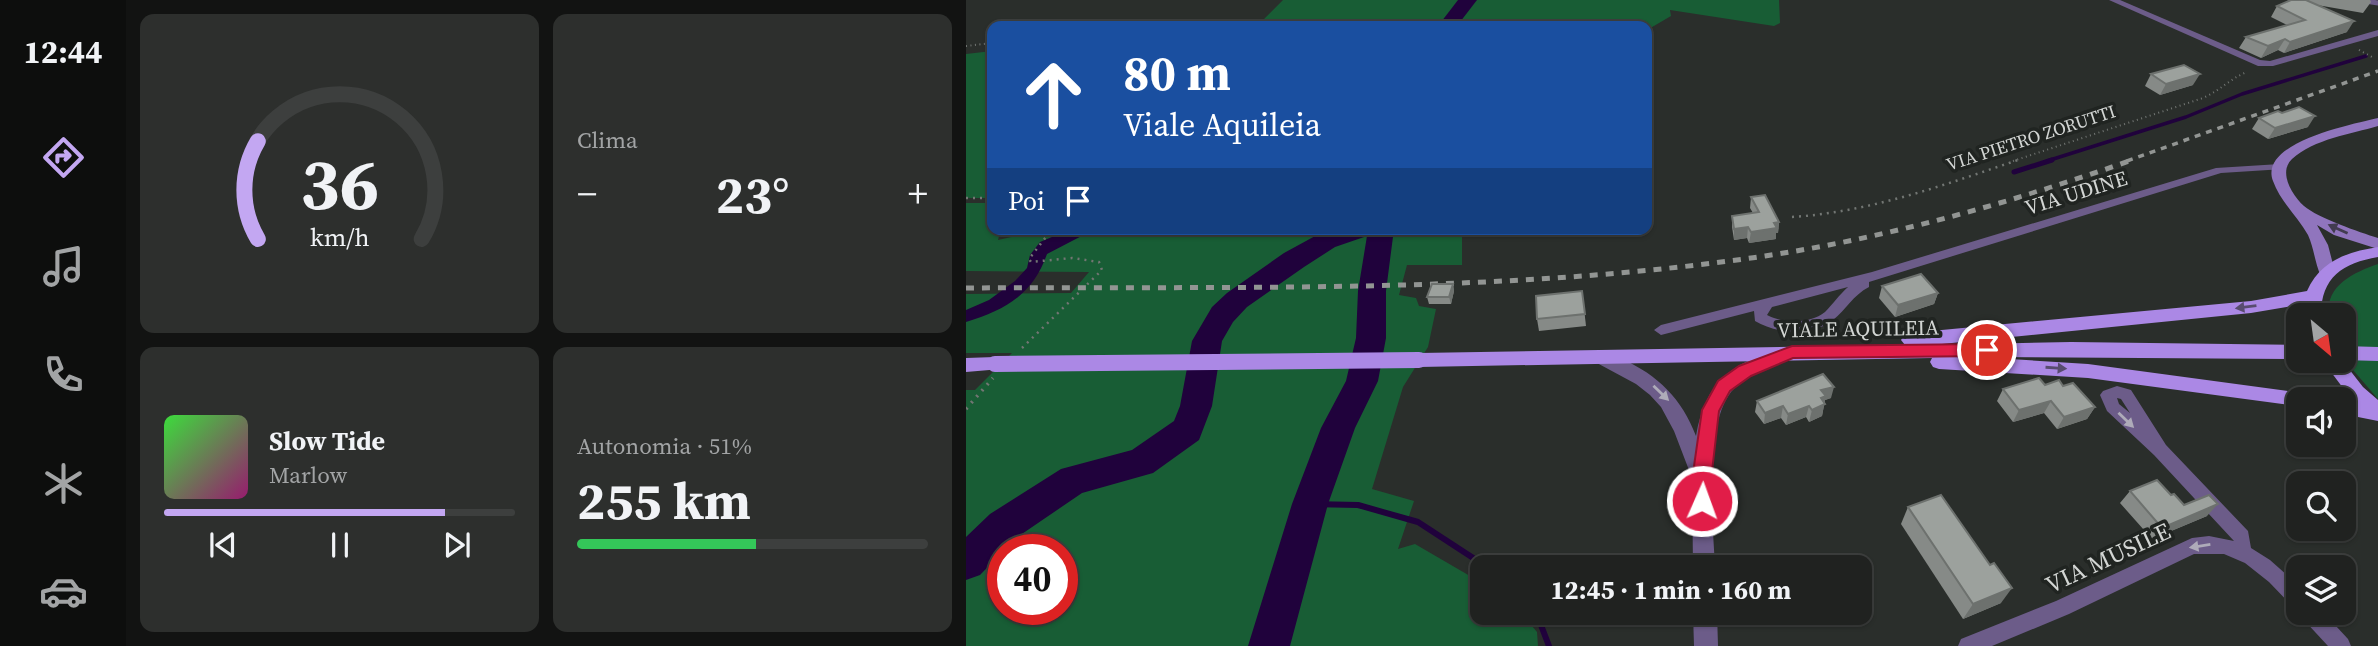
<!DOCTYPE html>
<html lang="it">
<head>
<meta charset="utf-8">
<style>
  :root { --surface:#202220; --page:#2d2f2d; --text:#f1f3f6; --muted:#a2a4a5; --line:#3d3f3e; --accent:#c3a7f2 }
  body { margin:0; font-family:"Source Serif 4",serif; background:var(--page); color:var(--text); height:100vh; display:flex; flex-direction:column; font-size:26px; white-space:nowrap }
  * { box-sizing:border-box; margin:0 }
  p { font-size:23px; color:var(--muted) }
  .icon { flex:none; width:38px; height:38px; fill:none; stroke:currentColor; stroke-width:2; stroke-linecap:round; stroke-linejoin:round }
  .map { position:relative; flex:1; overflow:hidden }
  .drawer { display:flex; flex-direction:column; gap:14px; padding:14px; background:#121312; width:840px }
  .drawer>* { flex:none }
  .banner { position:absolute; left:21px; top:21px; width:665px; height:214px; border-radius:14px; box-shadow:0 2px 5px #0004,0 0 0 2px var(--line); background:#1a4fa0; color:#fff; overflow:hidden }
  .needle { width:46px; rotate:151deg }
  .tools { position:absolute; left:1320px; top:303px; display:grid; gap:14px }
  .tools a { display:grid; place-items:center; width:70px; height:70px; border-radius:14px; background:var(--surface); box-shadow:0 2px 5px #0004,0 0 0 2px var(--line); font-size:35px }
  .speed { position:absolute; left:21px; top:534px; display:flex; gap:14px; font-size:35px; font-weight:700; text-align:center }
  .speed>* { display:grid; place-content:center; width:91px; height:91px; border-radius:50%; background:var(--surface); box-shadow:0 2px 5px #0004,0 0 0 2px var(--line); line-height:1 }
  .speed .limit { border:10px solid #d22; background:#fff; color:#111 }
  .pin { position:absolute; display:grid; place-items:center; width:60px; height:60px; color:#fff; margin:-30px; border:4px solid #fff; border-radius:50%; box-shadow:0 2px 7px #0007 }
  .me { position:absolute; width:77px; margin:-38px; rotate:2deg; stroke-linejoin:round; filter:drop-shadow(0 0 5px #0008) }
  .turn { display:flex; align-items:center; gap:24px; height:147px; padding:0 21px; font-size:32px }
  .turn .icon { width:91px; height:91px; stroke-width:2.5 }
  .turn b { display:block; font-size:49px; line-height:60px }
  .then { display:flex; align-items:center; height:66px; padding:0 21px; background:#0003; gap:14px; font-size:26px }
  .big { font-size:52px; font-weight:700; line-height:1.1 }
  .drawer .widget { flex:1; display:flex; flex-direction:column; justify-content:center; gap:10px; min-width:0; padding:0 24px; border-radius:14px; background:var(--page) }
  .drawer .dial { align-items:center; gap:0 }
  .dial svg { height:182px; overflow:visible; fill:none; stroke:var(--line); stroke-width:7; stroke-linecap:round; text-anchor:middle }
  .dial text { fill:var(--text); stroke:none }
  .song { display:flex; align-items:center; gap:21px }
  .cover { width:84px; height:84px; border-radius:10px; background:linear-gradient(135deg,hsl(120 70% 55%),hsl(320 70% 35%)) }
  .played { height:7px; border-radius:4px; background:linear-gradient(90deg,var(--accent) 80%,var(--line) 80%) }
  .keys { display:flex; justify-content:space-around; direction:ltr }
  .heat { display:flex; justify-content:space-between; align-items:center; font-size:38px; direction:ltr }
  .charge { height:10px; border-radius:5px; background:linear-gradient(90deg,#34c759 51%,var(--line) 0) }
  .drawer .tiles { flex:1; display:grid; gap:14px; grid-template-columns:repeat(2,1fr) }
  .trip { position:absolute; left:504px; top:555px; width:402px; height:70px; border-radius:14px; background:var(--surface); box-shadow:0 2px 5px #0004,0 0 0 2px var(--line); font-weight:700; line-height:70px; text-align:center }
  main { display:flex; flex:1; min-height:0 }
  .tab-bar { display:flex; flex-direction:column; width:126px; justify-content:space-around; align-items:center; background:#0d0e0d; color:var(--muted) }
  .tab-bar .icon { width:49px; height:49px }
  .tab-bar .current { color:var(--accent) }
  .tab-bar b { font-size:32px; color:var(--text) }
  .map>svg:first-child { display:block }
  .green { fill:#185d35; fill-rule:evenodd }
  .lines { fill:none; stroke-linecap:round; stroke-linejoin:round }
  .stream-far2 { stroke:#20023c; stroke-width:3.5 }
  .stream-far1 { stroke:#20023c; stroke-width:5 }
  .stream { stroke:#20023c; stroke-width:6 }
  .canal { fill:#20023c; fill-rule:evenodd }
  .river { fill:#20023c; fill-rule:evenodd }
  .path-far2 { stroke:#727673; stroke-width:2; stroke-dasharray:1 3.5; stroke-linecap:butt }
  .path-far1 { stroke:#727673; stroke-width:2.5; stroke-dasharray:2 5; stroke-linecap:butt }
  .path { stroke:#727673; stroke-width:3.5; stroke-dasharray:2 6; stroke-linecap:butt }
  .service { stroke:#6c5c89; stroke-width:5 }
  .minor { fill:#6c5c89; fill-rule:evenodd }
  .tertiary { fill:#6c5c89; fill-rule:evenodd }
  .secondary { fill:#9075bd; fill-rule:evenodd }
  .primary { fill:#ab88e5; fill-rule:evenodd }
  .rail-far1 { stroke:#929593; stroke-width:3.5; stroke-dasharray:6 6; stroke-linecap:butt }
  .rail { stroke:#929593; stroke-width:5; stroke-dasharray:8 8; stroke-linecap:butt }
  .primary-bridge { stroke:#ab88e5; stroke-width:16 }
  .wall { fill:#868a87 }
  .shaded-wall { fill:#6d716e }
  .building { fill:#9ca19d; stroke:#6d716e; stroke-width:2 }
  .oneway { fill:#423c50 }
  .oneway2 { fill:#584c6f }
  .oneway3 { fill:#aeabb9 }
  .route { fill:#e11d48; stroke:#92132f; stroke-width:2 }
  .labels { text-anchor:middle; stroke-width:7; stroke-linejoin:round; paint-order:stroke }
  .far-street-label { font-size:18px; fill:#d2d5d3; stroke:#202421 }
  .street-label { font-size:21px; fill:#d2d5d3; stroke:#202421 }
  .near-street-label { font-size:24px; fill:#d2d5d3; stroke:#202421 }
</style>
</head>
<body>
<main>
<nav class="tab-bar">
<b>12:44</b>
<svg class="icon current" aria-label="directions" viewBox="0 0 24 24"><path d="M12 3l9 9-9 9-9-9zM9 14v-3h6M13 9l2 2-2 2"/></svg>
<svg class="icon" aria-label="music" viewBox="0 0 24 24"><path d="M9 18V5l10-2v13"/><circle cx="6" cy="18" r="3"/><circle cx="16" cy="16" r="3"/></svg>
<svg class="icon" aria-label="phone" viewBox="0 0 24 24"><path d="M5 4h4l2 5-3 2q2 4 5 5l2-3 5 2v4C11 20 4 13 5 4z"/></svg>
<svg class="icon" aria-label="climate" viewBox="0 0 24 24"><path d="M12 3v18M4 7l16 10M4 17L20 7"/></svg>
<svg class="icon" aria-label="car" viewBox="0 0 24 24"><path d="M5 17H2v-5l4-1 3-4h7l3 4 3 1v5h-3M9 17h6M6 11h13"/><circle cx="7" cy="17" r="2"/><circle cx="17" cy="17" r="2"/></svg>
</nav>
<section class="drawer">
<div class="tiles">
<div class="widget dial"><svg viewBox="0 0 100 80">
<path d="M14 69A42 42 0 1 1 86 69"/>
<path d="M14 69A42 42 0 0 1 14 26" stroke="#c3a7f2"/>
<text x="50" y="56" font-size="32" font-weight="700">36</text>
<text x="50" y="72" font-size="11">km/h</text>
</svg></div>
<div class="widget"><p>Clima</p>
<div class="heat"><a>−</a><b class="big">23°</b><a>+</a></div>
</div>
<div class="widget">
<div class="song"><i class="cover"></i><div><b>Slow Tide</b><p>Marlow</p></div></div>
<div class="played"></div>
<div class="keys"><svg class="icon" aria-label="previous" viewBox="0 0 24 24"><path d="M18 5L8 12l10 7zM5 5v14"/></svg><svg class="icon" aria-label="pause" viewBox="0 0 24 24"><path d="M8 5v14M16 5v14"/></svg><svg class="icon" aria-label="next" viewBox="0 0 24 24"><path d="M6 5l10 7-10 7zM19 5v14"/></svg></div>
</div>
<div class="widget"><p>Autonomia · 51%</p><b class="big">255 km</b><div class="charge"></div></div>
</div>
</section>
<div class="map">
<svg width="1412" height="646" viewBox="0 0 1412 646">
  <rect width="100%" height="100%" fill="#2a2e2b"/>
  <!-- green -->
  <g class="green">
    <polygon points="317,0 813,0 814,23 808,26 704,10 705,16 681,30 681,26 262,26 295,22"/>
    <polygon points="26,51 26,198 0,198 0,54"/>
    <path d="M0,203H26V229H35L32,240L82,229H492L496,234V265H441L433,295L450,298L453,306L470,309L462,347L437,387L406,489L448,501L432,549L449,544L516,583V612L555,613L571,632L572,646H0V390H9L46,353H0V294L105,293L123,272L0,271ZM37,550H96V609H37Z"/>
    <path d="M1412,264V399L1381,363L1377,356V315H1363C1359,285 1389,272 1412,264Z"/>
  </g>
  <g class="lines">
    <!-- stream-far2 -->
    <polyline class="stream-far2" points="1081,161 1220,117 1276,94 1400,56"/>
    <!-- stream-far1 -->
    <polyline class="stream-far1" points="1048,172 1086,160"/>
    <!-- stream -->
    <g class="stream">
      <polyline points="344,504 392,505 452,522 521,567"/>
      <polyline points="570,612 583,646"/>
    </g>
    <!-- canal -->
    <path class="canal" d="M105,229H129L81,254C67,294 40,310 0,322V310L23,300L49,281L61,268L64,255L74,242Z"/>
    <!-- river -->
    <g class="river">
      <polygon points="492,0 511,0 491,26 472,26"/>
      <polygon points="367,229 428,229 420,291 420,338 412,381 389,428 362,504 324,646 282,646 326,504 355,428 380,381 390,338 392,291 401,236 369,247 338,267 281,307 267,322 256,341 246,406 233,440 187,473 116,493 50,538 14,575 0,580 0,537 24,514 95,469 166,450 208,421 214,406 226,341 246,307 261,293 318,253 351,235"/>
    </g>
    <!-- path-far2 -->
    <g class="path-far2">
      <polyline points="0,46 26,43"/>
      <polyline points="1393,50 1406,57"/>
      <path d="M1047,161L1237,98C1255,90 1265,78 1281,72"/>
    </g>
    <!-- path-far1 -->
    <g class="path-far1">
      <polyline points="0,198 26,198"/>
      <path d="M826,217C904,212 978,185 1052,160"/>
      <polyline points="56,348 136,270 133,262 106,258 65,262 63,259 86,229"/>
    </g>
    <!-- path -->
    <polyline class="path" points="0,409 27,378"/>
    <!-- service -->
    <polyline class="service" points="1393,0 1412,3"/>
    <!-- minor -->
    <g class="minor">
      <polygon points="1143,0 1154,0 1294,60 1304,61 1412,30 1412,36 1307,66 1292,66"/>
      <path d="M1314,164L1320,167L1318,169L1255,173L903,282V287C887,295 880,310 867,320C846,337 811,334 789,321L788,311L695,335L688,330L695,325L906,272L1250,168ZM882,287C873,295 867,304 859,312C844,324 818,324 801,315L806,307Z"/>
      <path d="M1151,386L1165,390L1200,445L1282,531L1285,548L1304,560L1332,585V608L1325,605L1303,582L1279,563L1258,554H1228L1103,614L1026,646H992L995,639L1090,601L1226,538L1243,536L1268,541L1188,455L1141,411L1134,395L1137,391ZM1151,398L1155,399L1164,413L1153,404Z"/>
      <polygon points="1335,612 1357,612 1382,639 1385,646 1362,646 1337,619"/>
    </g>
    <!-- tertiary -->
    <g class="tertiary">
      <path d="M819,347L825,349L828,354L825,359C804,366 779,374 765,392C737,428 747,522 749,567H727L726,478L708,431L695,407L684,395L670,384L631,363L628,358L631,353C640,350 647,355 656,359C692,375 716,399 730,436C740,379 767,363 819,347Z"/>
      <polygon points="727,612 751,612 752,646 728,646"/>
    </g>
    <!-- secondary -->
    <path class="secondary" d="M1412,118V126C1385,134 1348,139 1326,159C1312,172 1326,195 1338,206C1352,218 1393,232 1412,238V249L1368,235L1351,225L1362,245L1369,272L1367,276H1355C1349,264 1348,248 1342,235C1332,217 1314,201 1307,181C1292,142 1388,124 1412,118Z"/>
    <!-- primary -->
    <g class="primary">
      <path d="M1412,247V257C1377,263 1355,277 1355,315H1337L1338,304L1285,313L966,345L1105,342L1332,345V359L1013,357L1122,364L1344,394L1347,399H1332V406L1122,378L973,369L967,367L964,362L966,358L453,367L447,365L444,360L447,355L453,353L939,345L935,340L938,335L944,333L1285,301L1341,291C1354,261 1381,252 1412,247Z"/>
      <polygon points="1377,346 1412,347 1412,361 1377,360"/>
      <polygon points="29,357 35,359 38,364 35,369 0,372 0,358"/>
      <polygon points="1356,360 1376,360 1397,387 1412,400 1412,421 1377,414 1377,399 1375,399 1386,400"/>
    </g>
    <!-- rail-far1 -->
    <polyline class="rail-far1" points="1161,161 1412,71"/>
    <!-- rail -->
    <path class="rail" d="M0,288C266,286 536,295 799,256C925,237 1047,202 1166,160"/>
    <!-- primary-bridge -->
    <polyline class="primary-bridge" points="29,364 453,360"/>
  </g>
  <!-- wall -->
  <g class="wall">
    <polygon points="1325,0 1404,0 1405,2 1397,13 1351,5 1381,32 1318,53 1312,50 1295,58 1273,48 1280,37 1321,25 1305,17 1311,6"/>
    <polygon points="1185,74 1227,85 1194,95 1179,86"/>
    <polygon points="1293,118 1342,127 1302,139 1286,129"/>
    <polygon points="785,197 813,222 812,233 810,233 810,239 783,243 781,238 768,240 766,227 766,216 787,213 784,208"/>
    <polygon points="487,284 488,291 485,304 463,304 461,297"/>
    <polygon points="916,286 972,293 968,304 929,317 913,298"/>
    <polygon points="616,291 620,326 573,331 571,319"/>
    <polygon points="1079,385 1097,386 1129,407 1121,419 1091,429 1078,413 1047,422 1031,401 1037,389"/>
    <polygon points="865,398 859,400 856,416 843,422 840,417 820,425 815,418 798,424 789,412 791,401"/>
    <polygon points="1164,491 1205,495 1218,505 1241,516 1186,539 1154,503"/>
    <polygon points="942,507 1035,603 997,619 935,524"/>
  </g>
  <!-- shaded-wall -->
  <g class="shaded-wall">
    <polygon points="1388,21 1381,32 1318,53 1324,42"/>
    <polygon points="1319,39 1312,50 1295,58 1302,46"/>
    <polygon points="1234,74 1227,85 1194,95 1200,84"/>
    <polygon points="1349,116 1342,127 1302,139 1309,128"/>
    <polygon points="813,222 812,233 810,233 810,239 783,243 785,232 808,223"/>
    <polygon points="782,227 781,238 768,240 768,229"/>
    <polygon points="487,284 488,291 485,304 483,297"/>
    <polygon points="972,293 968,304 929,317 932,305"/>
    <polygon points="868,387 865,398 859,400 856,416 843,422 846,410 855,390"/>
    <polygon points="1085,401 1078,413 1047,422 1053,410"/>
    <polygon points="817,406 815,418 798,424 799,413"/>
    <polygon points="843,406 840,417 820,425 822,414"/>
    <polygon points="1129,407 1121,419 1091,429 1098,417"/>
    <polygon points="1252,504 1241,516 1186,539 1196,528"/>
    <polygon points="1046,588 1035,603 997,619 1007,604"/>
  </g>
  <!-- building -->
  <g class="building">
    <polygon points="1325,0 1340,0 1388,21 1324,42 1319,39 1302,46 1280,37 1339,20 1311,6"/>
    <polygon points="1218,65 1234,74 1200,84 1185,74"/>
    <polygon points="1333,107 1349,116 1309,128 1293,118 1312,111 1316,113"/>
    <polygon points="799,195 813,222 808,223 811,228 785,232 782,227 768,229 766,216 793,212 785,197"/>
    <polygon points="955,274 972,293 932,305 916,286"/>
    <polygon points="466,284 487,284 483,297 461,297"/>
    <polygon points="616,291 619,314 571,319 570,296"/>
    <polygon points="857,374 868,387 855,390 860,396 855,398 859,404 846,410 843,406 822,414 817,406 799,413 791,401"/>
    <polygon points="1073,378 1079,385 1093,380 1097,386 1107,383 1129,407 1098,417 1085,401 1053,410 1037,389"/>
    <polygon points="1191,480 1205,495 1208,494 1218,505 1243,495 1252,504 1196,528 1164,491"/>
    <polygon points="975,495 1024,565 1028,563 1046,588 1007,604 942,507"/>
  </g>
  <!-- one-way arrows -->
  <defs><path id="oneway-solid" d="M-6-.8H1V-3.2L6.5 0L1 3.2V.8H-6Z" transform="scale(1.75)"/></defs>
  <use class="oneway" href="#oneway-solid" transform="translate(1372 229) rotate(-156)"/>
  <g class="oneway2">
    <use href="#oneway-solid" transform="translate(1280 307) rotate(173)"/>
    <use href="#oneway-solid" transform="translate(1090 368) rotate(4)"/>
  </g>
  <g class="oneway3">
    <use href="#oneway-solid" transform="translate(695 393) rotate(44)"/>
    <use href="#oneway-solid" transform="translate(1160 420) rotate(44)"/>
    <use href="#oneway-solid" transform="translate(1234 546) rotate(171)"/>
  </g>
  <!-- route -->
  <polygon class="route" points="1021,344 1029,350 1021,356 827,358 785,376 764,391 753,411 745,480 746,501 743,507 736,510 729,507 726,501 726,480 736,410 752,381 773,366 826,346"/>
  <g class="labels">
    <!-- far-street labels -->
    <g class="far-street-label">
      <text transform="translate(1065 138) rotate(-18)" y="6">VIA PIETRO ZORUTTI</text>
    </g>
    <!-- street labels -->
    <g class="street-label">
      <text transform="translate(1110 193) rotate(-17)" y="7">VIA UDINE</text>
      <text transform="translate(892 329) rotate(-1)" y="7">VIALE AQUILEIA</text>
    </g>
    <!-- near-street labels -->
    <g class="near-street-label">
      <text transform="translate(1142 558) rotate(-25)" y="8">VIA MUSILE</text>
    </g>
  </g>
</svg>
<div class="tools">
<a><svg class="needle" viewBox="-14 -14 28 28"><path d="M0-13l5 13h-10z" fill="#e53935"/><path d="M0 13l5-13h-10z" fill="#a2a4a5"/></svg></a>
<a><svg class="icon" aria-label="sound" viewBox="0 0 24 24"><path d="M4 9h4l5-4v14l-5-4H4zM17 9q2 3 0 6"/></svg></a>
<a><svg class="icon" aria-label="search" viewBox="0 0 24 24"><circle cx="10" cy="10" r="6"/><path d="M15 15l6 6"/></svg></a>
<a><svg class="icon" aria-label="layers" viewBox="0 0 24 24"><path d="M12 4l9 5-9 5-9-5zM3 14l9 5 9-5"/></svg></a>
</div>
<div class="speed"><div class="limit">40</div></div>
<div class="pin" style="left:1021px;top:350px;background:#d93025"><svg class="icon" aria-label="arrive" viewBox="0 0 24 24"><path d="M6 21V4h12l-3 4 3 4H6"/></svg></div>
<svg class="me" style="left:736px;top:501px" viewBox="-20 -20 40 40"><circle r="17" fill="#e11d48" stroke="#fff" stroke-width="3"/><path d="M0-11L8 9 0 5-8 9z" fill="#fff"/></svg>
<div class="trip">12:45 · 1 min · 160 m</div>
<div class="banner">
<div class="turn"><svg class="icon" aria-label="ahead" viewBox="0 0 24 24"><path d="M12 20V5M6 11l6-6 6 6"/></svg><div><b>80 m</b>Viale Aquileia</div></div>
<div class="then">Poi<svg class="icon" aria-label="arrive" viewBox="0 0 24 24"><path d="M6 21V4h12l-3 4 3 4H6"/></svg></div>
</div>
</div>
</main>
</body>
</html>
